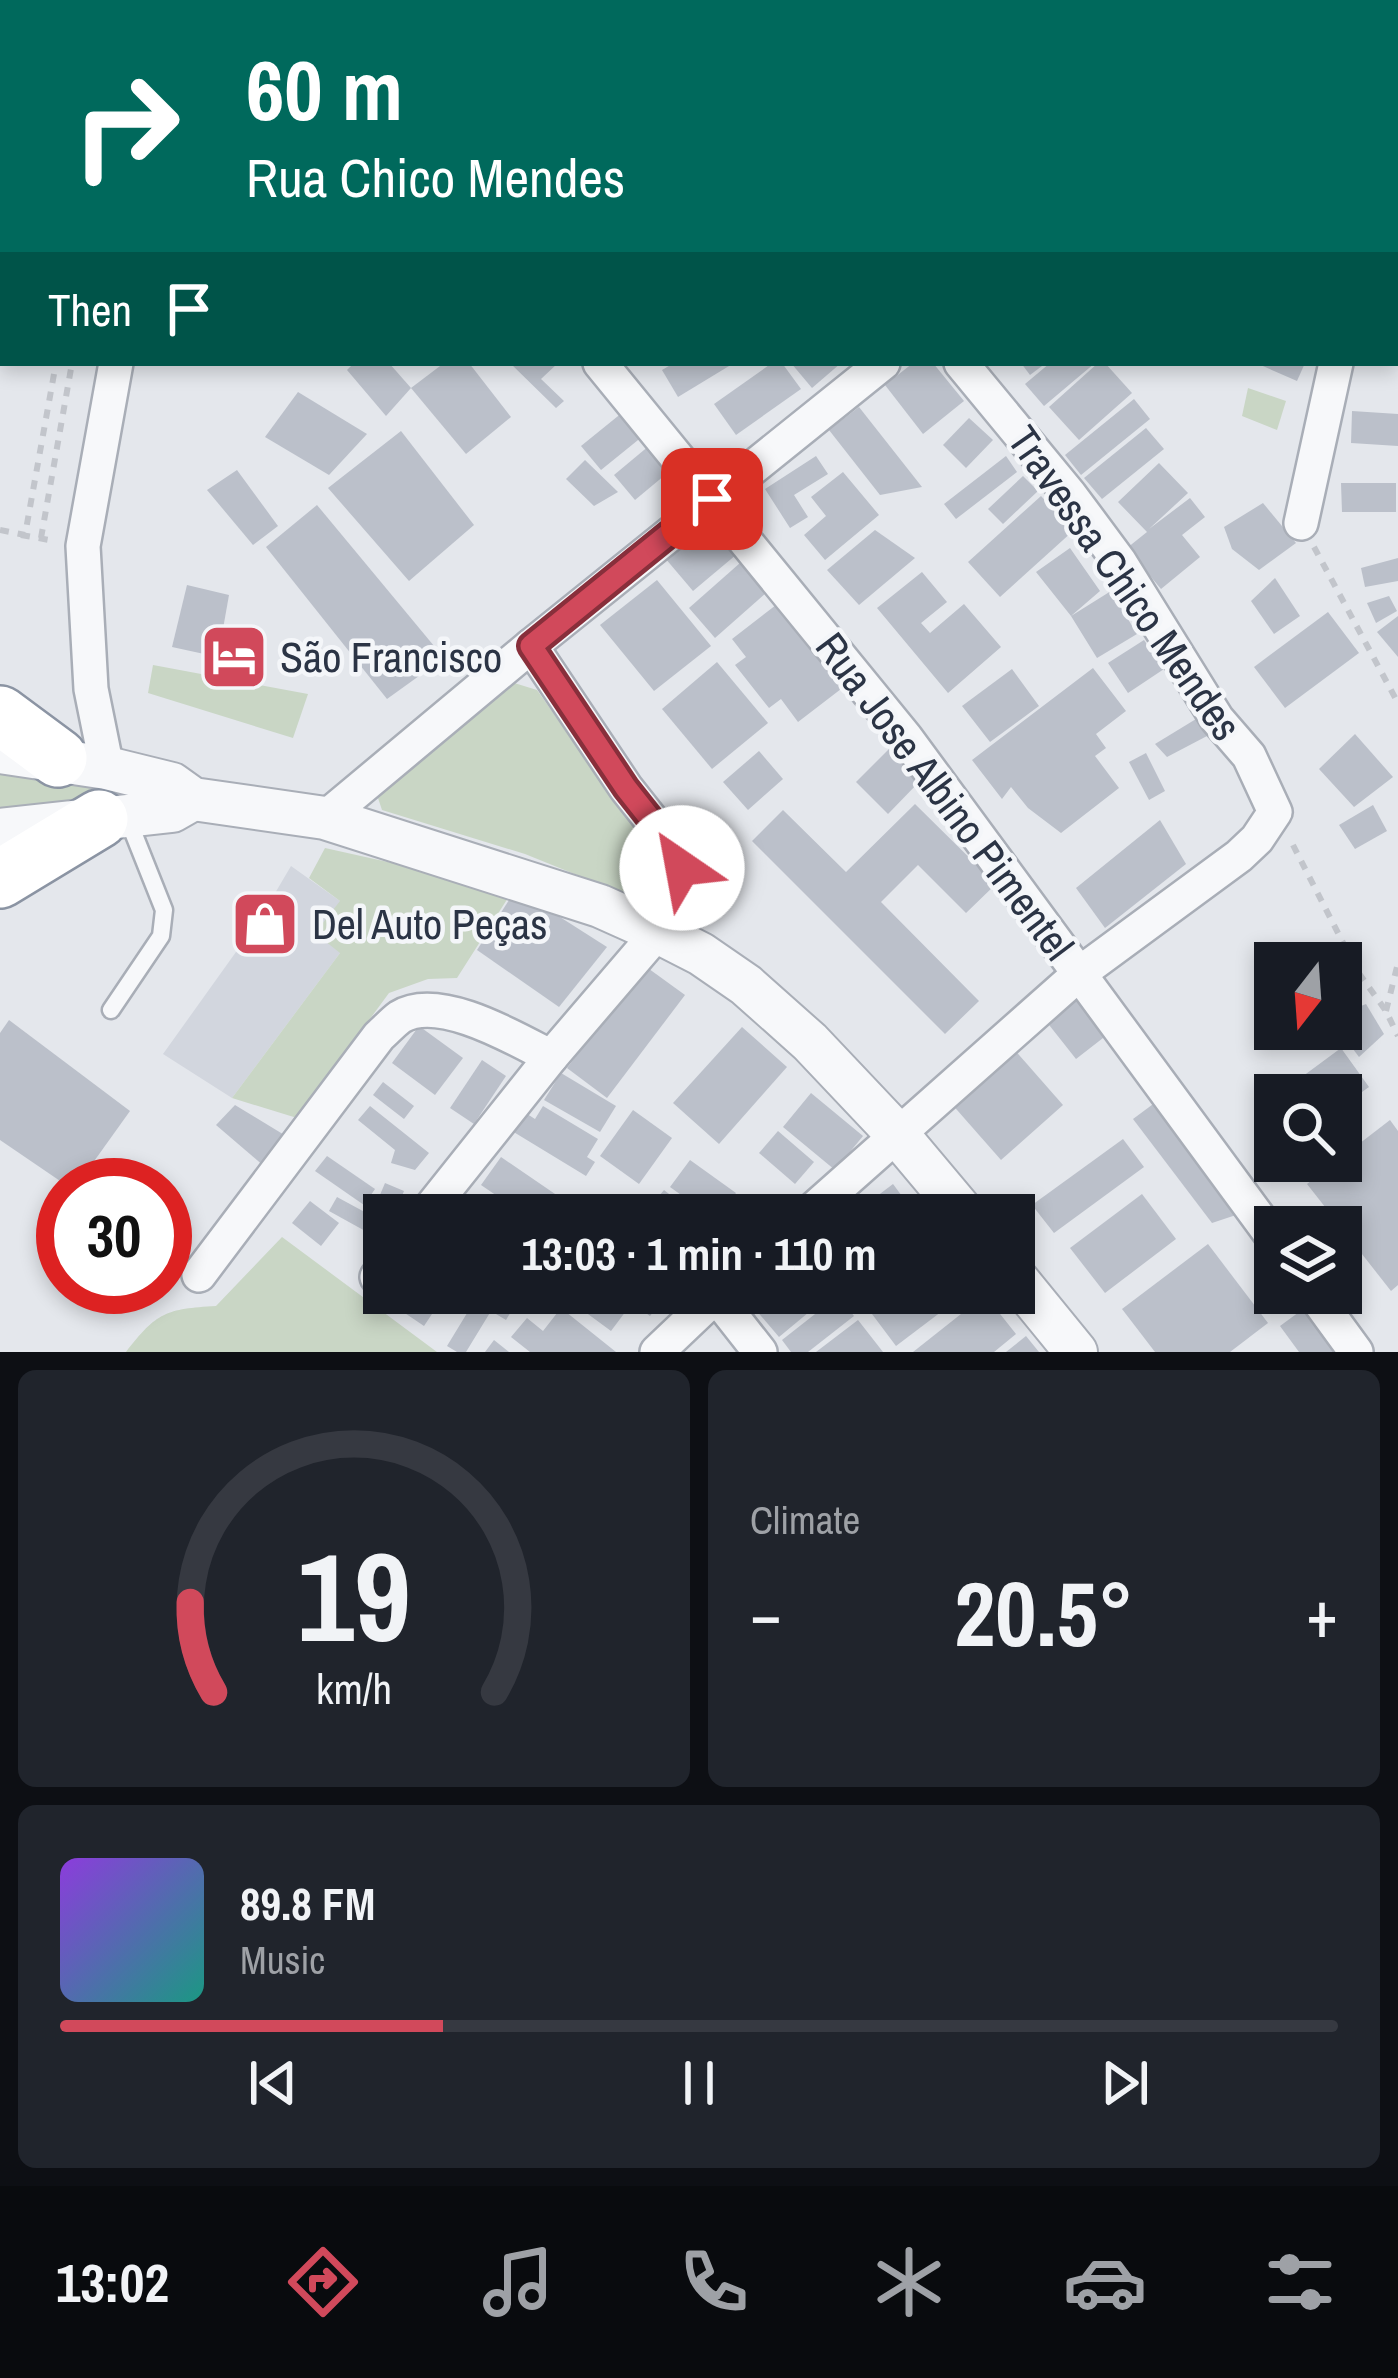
<!DOCTYPE html>
<html lang="en">
<head>
<meta charset="utf-8">
<style>
  :root { --surface:#171b24; --page:#20242c; --text:#f1f3f6; --muted:#9ea1a6; --line:#363941; --accent:#d1495b }
  body { margin:0; font-family:"Archivo Narrow",sans-serif; background:var(--page); color:var(--text); height:100vh; display:flex; flex-direction:column; font-size:45px; white-space:nowrap }
  * { box-sizing:border-box; margin:0 }
  p { font-size:39px; color:var(--muted) }
  .icon { flex:none; width:66px; height:66px; fill:none; stroke:currentColor; stroke-width:2; stroke-linecap:round; stroke-linejoin:round }
  .map { position:relative; height:1352px; overflow:hidden }
  .side { display:flex; flex-direction:column; gap:18px; padding:18px; background:#0d0f14; flex:1 }
  .side>* { flex:none }
  .hud { position:absolute; left:0px; top:0px; width:1398px; height:366px; box-shadow:0 6px 18px #0003; background:#00695c; color:#fff; overflow:hidden }
  .needle { width:78px; rotate:197deg }
  .buttons { position:absolute; left:1254px; top:942px; display:grid; gap:24px }
  .buttons a { display:grid; place-items:center; width:108px; height:108px; border-radius:0px; background:var(--surface); box-shadow:0 6px 18px #0003; font-size:60px }
  .speed { position:absolute; left:36px; top:1158px; display:flex; gap:24px; font-size:60px; font-weight:700; text-align:center }
  .speed>* { display:grid; place-content:center; width:156px; height:156px; border-radius:50%; background:var(--surface); box-shadow:0 6px 18px #0003; line-height:1 }
  .speed .limit { border:18px solid #d22; background:#fff; color:#111 }
  .pin { position:absolute; display:grid; place-items:center; width:102px; height:102px; color:#fff; margin:-51px; border-radius:24px; box-shadow:0 6px 18px #0006 }
  .me { position:absolute; width:132px; margin:-66px; rotate:327deg; stroke-linejoin:round; filter:drop-shadow(0 0 9px #0008) }
  .turn { display:flex; align-items:center; gap:42px; height:252px; padding:0 48px; font-size:54px }
  .turn .icon { width:156px; height:156px; stroke-width:2.5 }
  .turn b { display:block; font-size:84px; line-height:102px }
  .then { display:flex; align-items:center; height:114px; padding:0 48px; background:#0003; gap:24px; font-size:45px }
  .big { font-size:90px; font-weight:700; line-height:1.1 }
  .side .widget { flex:1; display:flex; flex-direction:column; justify-content:center; gap:18px; min-width:0; padding:0 42px; border-radius:18px; background:var(--page) }
  .side .dial { align-items:center; gap:0 }
  .dial svg { height:312px; overflow:visible; fill:none; stroke:var(--line); stroke-width:7; stroke-linecap:round; text-anchor:middle }
  .dial text { fill:var(--text); stroke:none }
  .song { display:flex; align-items:center; gap:36px }
  .cover { width:144px; height:144px; border-radius:18px; background:linear-gradient(135deg,hsl(270 70% 55%),hsl(170 70% 35%)) }
  .played { height:12px; border-radius:6px; background:linear-gradient(90deg,var(--accent) 30%,var(--line) 30%) }
  .keys { display:flex; justify-content:space-around; direction:ltr }
  .heat { display:flex; justify-content:space-between; align-items:center; font-size:66px; direction:ltr }
  .side .tiles { flex:1; display:grid; gap:18px; grid-template-columns:1fr 1fr }
  .widget:last-child { grid-column:span 2 }
  .trip { position:absolute; left:363px; top:1194px; width:672px; height:120px; border-radius:0px; background:var(--surface); box-shadow:0 6px 18px #0003; font-weight:700; line-height:120px; text-align:center }
  .dock { display:flex; height:192px; justify-content:space-around; align-items:center; background:#090b0e; color:var(--muted) }
  .dock .icon { width:84px; height:84px }
  .dock .selected { color:var(--accent) }
  .dock b { font-size:54px; color:var(--text) }
  .map>svg:first-child { display:block }
  .built { fill:#d2d6de }
  .green { fill:#c9d6c5 }
  .building { fill:#bbc0ca }
  .lines { fill:none; stroke-linecap:round; stroke-linejoin:round }
  .service-casing { stroke:#a9aeb7; stroke-width:21 }
  .minor-casing { stroke:#a9aeb7; stroke-width:38 }
  .tertiary-casing { stroke:#a9aeb7; stroke-width:46 }
  .trunk-casing { stroke:#8b94a3; stroke-width:62 }
  .path { stroke:#c2c5cb; stroke-width:6; stroke-dasharray:9 9; stroke-linecap:butt }
  .service { stroke:#f7f8fa; stroke-width:16 }
  .minor { stroke:#f7f8fa; stroke-width:33 }
  .tertiary { stroke:#f7f8fa; stroke-width:42 }
  .trunk { stroke:#fff; stroke-width:57 }
  .route-casing { stroke:#882f3b; stroke-width:30 }
  .route { stroke:#d1495b; stroke-width:21 }
  .labels { text-anchor:middle; stroke-width:9; stroke-linejoin:round; paint-order:stroke }
  .street-label { font-size:42px; fill:#2b3445; stroke:#f4f6f9 }
  .poi-label { font-size:42px; fill:#2b3445; stroke:#f4f6f9; text-anchor:start }
</style>
</head>
<body>
<div class="map">
<svg width="1398" height="1352" viewBox="0 0 1398 1352">
  <rect width="100%" height="100%" fill="#e4e7ec"/>
  <!-- built -->
  <polygon class="built" points="291,866 340,901 340,953 232,1098 163,1054 261,917"/>
  <!-- green -->
  <g class="green">
    <polygon points="1248,388 1286,401 1277,430 1242,416"/>
    <polygon points="153,665 308,694 293,738 148,693"/>
    <polygon points="511,682 537,690 655,857 659,870 652,891 630,895 614,890 525,854 382,810 377,795"/>
    <polygon points="0,759 97,781 97,807 0,823"/>
    <polygon points="325,848 513,890 457,978 428,979 389,993 297,1118 232,1098 340,953 315,933 340,901 309,878"/>
    <path d="M282,1237L437,1352H126C157,1312 166,1309 216,1306Z"/>
  </g>
  <!-- building -->
  <g class="building">
    <polygon points="354,363 389,363 411,388 386,416 347,370"/>
    <polygon points="444,363 469,363 511,417 466,454 411,388"/>
    <polygon points="510,363 558,363 541,379 564,401 556,408"/>
    <polygon points="674,363 734,363 678,397 662,370"/>
    <polygon points="772,363 782,363 801,389 736,435 714,404"/>
    <polygon points="791,363 841,363 812,388"/>
    <polygon points="913,363 933,363 964,401 923,434 885,385"/>
    <polygon points="1021,363 1046,363 1030,375"/>
    <polygon points="1050,363 1095,363 1044,406 1025,384"/>
    <polygon points="1098,363 1105,363 1132,393 1079,440 1049,407"/>
    <polygon points="1256,363 1305,363 1297,381"/>
    <polygon points="298,392 367,434 329,475 265,437"/>
    <polygon points="1134,399 1150,419 1081,475 1065,455"/>
    <polygon points="859,407 922,487 880,495 829,430"/>
    <polygon points="1352,411 1398,414 1398,446 1351,443"/>
    <polygon points="623,412 643,436 601,470 581,446"/>
    <polygon points="969,418 993,440 966,468 943,445"/>
    <polygon points="1146,428 1164,449 1102,499 1084,478"/>
    <polygon points="401,431 474,525 409,581 328,488"/>
    <polygon points="650,445 671,470 635,500 614,475"/>
    <polygon points="816,456 828,474 794,495 808,517 790,528 765,489"/>
    <polygon points="1006,456 1017,472 956,519 944,504"/>
    <polygon points="585,460 618,492 594,506 566,479"/>
    <polygon points="1159,463 1188,493 1149,529 1190,498 1205,517 1182,535 1200,557 1161,589 1127,548 1147,532 1118,502"/>
    <polygon points="237,470 278,526 253,545 207,490"/>
    <polygon points="843,472 879,515 825,560 804,535 826,516 811,497"/>
    <polygon points="1023,476 1038,491 1003,524 988,509"/>
    <polygon points="1341,483 1396,483 1396,512 1342,512"/>
    <polygon points="1041,496 1073,531 1000,597 968,562"/>
    <polygon points="1263,503 1296,543 1259,570 1232,549 1224,527"/>
    <polygon points="317,505 444,658 387,699 266,547"/>
    <polygon points="708,521 737,554 693,591 665,558"/>
    <polygon points="875,530 915,558 859,605 827,570"/>
    <polygon points="1070,548 1100,591 1071,616 1111,591 1137,634 1097,658 1071,616 1036,572"/>
    <polygon points="1398,558 1398,581 1365,587 1361,568"/>
    <polygon points="740,563 766,593 715,638 689,608"/>
    <polygon points="922,572 947,602 921,623 930,633 964,604 1001,647 948,693 877,608"/>
    <polygon points="1275,578 1300,616 1274,634 1251,601"/>
    <polygon points="657,580 711,646 654,691 600,625"/>
    <polygon points="187,585 229,595 218,657 172,647"/>
    <polygon points="1389,596 1397,611 1376,623 1367,603"/>
    <polygon points="776,605 841,689 798,722 781,699 769,708 735,665 746,657 732,639"/>
    <polygon points="1328,612 1359,653 1285,708 1254,667"/>
    <polygon points="1398,616 1398,657 1377,632"/>
    <polygon points="1144,640 1164,669 1128,693 1108,663"/>
    <polygon points="717,662 768,723 712,769 662,709"/>
    <polygon points="1093,668 1126,711 1096,734 1106,748 1095,756 1119,788 1061,833 1028,808 1011,787 1002,799 972,760"/>
    <polygon points="1012,669 1039,706 990,742 962,706"/>
    <polygon points="1196,719 1207,736 1167,757 1155,744"/>
    <polygon points="1355,734 1393,777 1354,807 1319,769"/>
    <polygon points="889,749 920,781 888,814 856,782"/>
    <polygon points="759,751 783,779 748,810 723,782"/>
    <polygon points="1146,753 1165,791 1149,800 1129,762"/>
    <polygon points="915,804 996,884 966,913 918,865 881,902 979,1001 945,1034 752,841 783,810 846,872"/>
    <polygon points="1373,805 1387,831 1355,849 1339,825"/>
    <polygon points="1160,820 1186,864 1105,928 1076,888"/>
    <polygon points="516,889 607,947 559,1007 477,950"/>
    <polygon points="1333,951 1339,963 1314,963"/>
    <polygon points="645,966 685,995 607,1098 567,1068"/>
    <polygon points="1079,988 1112,1031 1076,1059 1042,1016"/>
    <polygon points="1366,1004 1384,1034 1359,1057 1338,1029 1341,1014"/>
    <polygon points="9,1020 130,1111 77,1185 66,1185 0,1140 0,1033"/>
    <polygon points="419,1026 463,1058 435,1095 392,1063"/>
    <polygon points="742,1027 787,1067 719,1144 673,1103"/>
    <polygon points="1013,1048 1063,1105 1001,1160 950,1102"/>
    <polygon points="1341,1048 1369,1087 1341,1107 1341,1095 1304,1095 1295,1082"/>
    <polygon points="482,1060 506,1076 474,1124 450,1108"/>
    <polygon points="561,1073 616,1106 600,1132 544,1100"/>
    <polygon points="383,1082 414,1106 404,1119 373,1095"/>
    <polygon points="811,1093 863,1136 835,1170 783,1127"/>
    <polygon points="1160,1099 1245,1212 1212,1223 1133,1119"/>
    <polygon points="235,1105 286,1136 265,1167 216,1125"/>
    <polygon points="370,1106 429,1153 415,1170 391,1163 395,1150 358,1120"/>
    <polygon points="543,1106 598,1139 587,1157 595,1162 586,1176 512,1131 524,1112 535,1119"/>
    <polygon points="633,1110 672,1138 639,1184 600,1156"/>
    <polygon points="1390,1120 1398,1131 1398,1285 1391,1291 1307,1184"/>
    <polygon points="778,1131 814,1162 795,1184 759,1153"/>
    <polygon points="1123,1139 1144,1167 1054,1233 1032,1205"/>
    <polygon points="327,1156 375,1189 364,1205 315,1171"/>
    <polygon points="501,1157 577,1209 573,1215 525,1215 481,1185"/>
    <polygon points="690,1160 736,1193 719,1215 709,1215 670,1187"/>
    <polygon points="385,1183 404,1191 396,1210 377,1202"/>
    <polygon points="893,1184 916,1215 852,1215"/>
    <polygon points="664,1190 696,1215 643,1215"/>
    <polygon points="1142,1194 1176,1239 1105,1293 1070,1248"/>
    <polygon points="337,1197 383,1222 376,1237 329,1211"/>
    <polygon points="310,1201 339,1223 321,1246 292,1223"/>
    <polygon points="1208,1244 1268,1323 1230,1352 1155,1352 1122,1309"/>
    <polygon points="392,1293 446,1293 424,1326 387,1301"/>
    <polygon points="464,1293 522,1293 506,1320 491,1311 466,1352 457,1352 447,1346 475,1300"/>
    <polygon points="580,1293 663,1293 666,1296 650,1316 632,1303 611,1331 573,1303"/>
    <polygon points="762,1293 832,1293 779,1337 750,1303"/>
    <polygon points="858,1293 884,1293 867,1305"/>
    <polygon points="899,1293 966,1293 896,1346 872,1314"/>
    <polygon points="985,1295 1016,1334 994,1352 913,1352"/>
    <polygon points="838,1296 854,1316 808,1352 791,1352 782,1340"/>
    <polygon points="1310,1304 1345,1352 1299,1352 1280,1326"/>
    <polygon points="561,1308 616,1352 530,1352 511,1337 527,1318 543,1331"/>
    <polygon points="858,1320 883,1352 816,1352"/>
    <polygon points="1026,1336 1039,1352 1006,1352"/>
    <polygon points="494,1340 509,1352 485,1352"/>
  </g>
  <g class="lines">
    <defs>
      <polyline id="service" points="111,1010 161,936 164,910 127,817"/>
      <g id="minor">
        <polyline points="301,0 304,3"/>
        <polyline points="182,3 183,0"/>
        <polyline points="693,3 698,0"/>
        <polyline points="1258,3 1261,0"/>
        <polyline points="1395,221 1398,215"/>
        <polyline points="600,363 906,738 1275,1240"/>
        <polyline points="1301,523 1336,363"/>
        <polyline points="107,768 91,689 83,546 116,363"/>
        <polyline points="325,818 531,646 883,363"/>
        <polyline points="425,1215 551,1057 658,932 683,892 682,868 675,850 626,788 531,646"/>
        <polyline points="807,1215 1080,973 1239,856 1257,839 1275,812 1249,756 1217,719 1119,561 1070,495 961,363"/>
        <path d="M199,1275L379,1036C386,1030 393,1022 400,1017C439,993 516,1039 551,1057"/>
        <polyline points="377,1277 384,1268"/>
        <polyline points="1313,1293 1356,1352"/>
        <polyline points="716,1296 760,1352"/>
        <polyline points="657,1352 719,1293"/>
      </g>
      <g id="tertiary">
        <polyline points="0,752 107,768 172,784 193,799 325,818 600,906 658,932 701,954 746,985 810,1042 897,1134 965,1215"/>
        <polyline points="0,830 172,811 193,799"/>
        <polyline points="1014,1276 1076,1352"/>
      </g>
      <g id="trunk">
        <polyline points="35,3 36,0"/>
        <polyline points="0,212 3,194"/>
        <polyline points="0,715 58,758"/>
        <polyline points="0,879 99,819"/>
      </g>
    </defs>
    <!-- service casing -->
    <use href="#service" class="service-casing"/>
    <!-- minor casing -->
    <use href="#minor" class="minor-casing"/>
    <!-- tertiary casing -->
    <use href="#tertiary" class="tertiary-casing"/>
    <!-- trunk casing -->
    <use href="#trunk" class="trunk-casing"/>
    <!-- path -->
    <g class="path">
      <polyline points="0,530 25,535 56,363"/>
      <polyline points="21,535 55,541"/>
      <polyline points="41,538 72,363"/>
      <polyline points="1314,547 1398,703"/>
      <polyline points="1293,845 1358,972 1386,1011 1398,1036"/>
      <polyline points="1386,1011 1398,963"/>
    </g>
    <!-- service -->
    <use href="#service" class="service"/>
    <!-- minor -->
    <use href="#minor" class="minor"/>
    <!-- tertiary -->
    <use href="#tertiary" class="tertiary"/>
    <!-- trunk -->
    <use href="#trunk" class="trunk"/>
  </g>
  <g class="lines">
    <defs>
      <polyline id="route" points="682,868 675,850 626,788 531,646 712,499"/>
    </defs>
    <!-- route casing -->
    <use href="#route" class="route-casing"/>
    <!-- route -->
    <use href="#route" class="route"/>
  </g>
  <!-- icons -->
  <defs>
    <symbol id="hotel-square" viewBox="-11 -11 22 22"><rect x="-9" y="-9" width="18" height="18" rx="4" fill="#d1495b" stroke="#f4f6f9"/><path d="M-6-4.5h1.5V1H6V5H4.5V3h-9V5H-6ZM-4 0a1.8 1.8 0 1 1 3.6 0ZM.5 0V-2.5h3Q6-2.5 6 0Z" fill="#fff"/></symbol>
    <symbol id="shop-square" viewBox="-11 -11 22 22"><rect x="-9" y="-9" width="18" height="18" rx="4" fill="#d1495b" stroke="#f4f6f9"/><path d="M-5-2.5h2.3a2.7 3.5 0 0 1 5.4 0H5L5.5 6h-11ZM-1.5-2.5h3a1.5 2.3 0 0 0-3 0Z" fill="#fff"/></symbol>
  </defs>
  <g fill-rule="evenodd">
    <use href="#hotel-square" x="196" y="619" width="76" height="76"/>
    <use href="#shop-square" x="227" y="886" width="76" height="76"/>
  </g>
  <g class="labels">
    <!-- street labels -->
    <g class="street-label">
      <text transform="translate(1125 583) rotate(55)" y="15">Travessa Chico Mendes</text>
      <text transform="translate(945 796) rotate(53)" y="15">Rua Jose Albino Pimentel</text>
    </g>
    <!-- poi labels -->
    <g class="poi-label">
      <text x="280" y="672">São Francisco</text>
      <text x="312" y="939">Del Auto Peças</text>
    </g>
  </g>
</svg>
<div class="buttons">
<a><svg class="needle" viewBox="-14 -14 28 28"><path d="M0-13l5 13h-10z" fill="#e53935"/><path d="M0 13l5-13h-10z" fill="#9ea1a6"/></svg></a>
<a><svg class="icon" aria-label="search" viewBox="0 0 24 24"><circle cx="10" cy="10" r="6"/><path d="M15 15l6 6"/></svg></a>
<a><svg class="icon" aria-label="layers" viewBox="0 0 24 24"><path d="M12 4l9 5-9 5-9-5zM3 14l9 5 9-5"/></svg></a>
</div>
<div class="speed"><div class="limit">30</div></div>
<div class="pin" style="left:712px;top:499px;background:#d93025"><svg class="icon" aria-label="arrive" viewBox="0 0 24 24"><path d="M6 21V4h12l-3 4 3 4H6"/></svg></div>
<svg class="me" style="left:682px;top:868px" viewBox="-20 -20 40 40"><circle r="19" fill="#fff"/><path d="M0-13L10 11 0 6-10 11z" fill="#d1495b"/></svg>
<div class="trip">13:03 · 1 min · 110 m</div>
<div class="hud">
<div class="turn"><svg class="icon" aria-label="right" viewBox="0 0 24 24"><path d="M7 20v-9h11M14 6l5 5-5 5"/></svg><div><b>60 m</b>Rua Chico Mendes</div></div>
<div class="then">Then<svg class="icon" aria-label="arrive" viewBox="0 0 24 24"><path d="M6 21V4h12l-3 4 3 4H6"/></svg></div>
</div>
</div>
<section class="side">
<div class="tiles">
<div class="widget dial"><svg viewBox="0 0 100 80">
<path d="M14 69A42 42 0 1 1 86 69"/>
<path d="M14 69A42 42 0 0 1 8 46" stroke="#d1495b"/>
<text x="50" y="56" font-size="32" font-weight="700">19</text>
<text x="50" y="72" font-size="11">km/h</text>
</svg></div>
<div class="widget"><p>Climate</p>
<div class="heat"><a>−</a><b class="big">20.5°</b><a>+</a></div>
</div>
<div class="widget">
<div class="song"><i class="cover"></i><div><b>89.8 FM</b><p>Music</p></div></div>
<div class="played"></div>
<div class="keys"><svg class="icon" aria-label="previous" viewBox="0 0 24 24"><path d="M18 5L8 12l10 7zM5 5v14"/></svg><svg class="icon" aria-label="pause" viewBox="0 0 24 24"><path d="M8 5v14M16 5v14"/></svg><svg class="icon" aria-label="next" viewBox="0 0 24 24"><path d="M6 5l10 7-10 7zM19 5v14"/></svg></div>
</div>
</div>
</section>
<nav class="dock">
<b>13:02</b>
<svg class="icon selected" aria-label="directions" viewBox="0 0 24 24"><path d="M12 3l9 9-9 9-9-9zM9 14v-3h6M13 9l2 2-2 2"/></svg>
<svg class="icon" aria-label="music" viewBox="0 0 24 24"><path d="M9 18V5l10-2v13"/><circle cx="6" cy="18" r="3"/><circle cx="16" cy="16" r="3"/></svg>
<svg class="icon" aria-label="phone" viewBox="0 0 24 24"><path d="M5 4h4l2 5-3 2q2 4 5 5l2-3 5 2v4C11 20 4 13 5 4z"/></svg>
<svg class="icon" aria-label="climate" viewBox="0 0 24 24"><path d="M12 3v18M4 7l16 10M4 17L20 7"/></svg>
<svg class="icon" aria-label="car" viewBox="0 0 24 24"><path d="M5 17H2v-5l4-1 3-4h7l3 4 3 1v5h-3M9 17h6M6 11h13"/><circle cx="7" cy="17" r="2"/><circle cx="17" cy="17" r="2"/></svg>
<svg class="icon" aria-label="filters" viewBox="0 0 24 24"><path d="M4 7h16M4 17h16"/><circle cx="9" cy="7" r="2"/><circle cx="15" cy="17" r="2"/></svg>
</nav>
</body>
</html>
